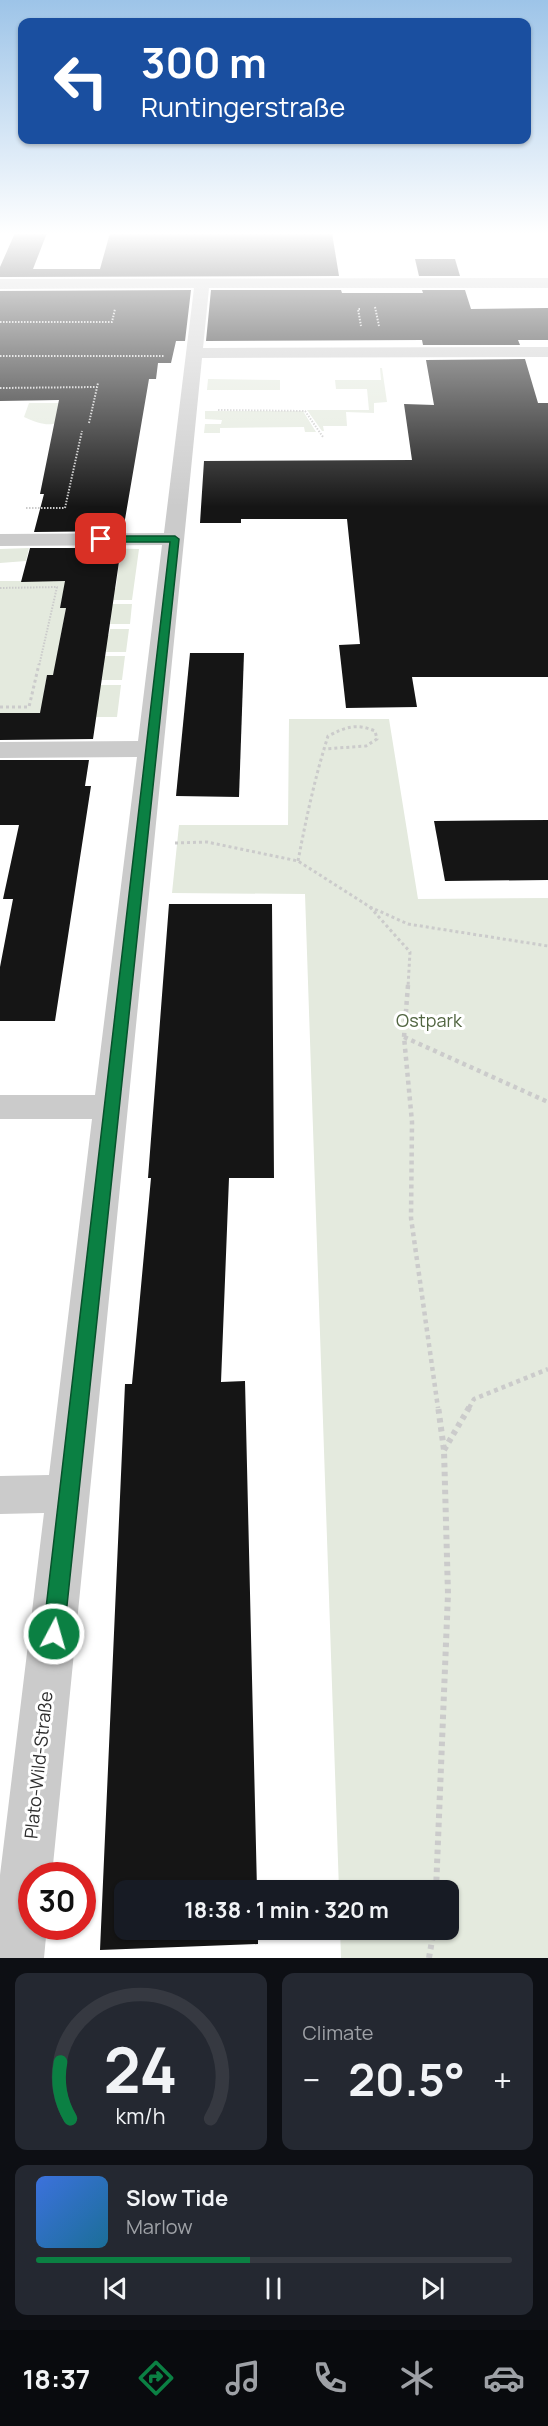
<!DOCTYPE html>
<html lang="en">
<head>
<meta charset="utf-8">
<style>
  :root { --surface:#171b24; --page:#242831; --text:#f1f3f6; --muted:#9ea1a6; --line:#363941; --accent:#0b8043 }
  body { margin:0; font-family:Manrope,sans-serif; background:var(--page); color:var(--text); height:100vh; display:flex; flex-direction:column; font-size:22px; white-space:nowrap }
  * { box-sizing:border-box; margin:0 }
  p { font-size:20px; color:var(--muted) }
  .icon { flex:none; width:33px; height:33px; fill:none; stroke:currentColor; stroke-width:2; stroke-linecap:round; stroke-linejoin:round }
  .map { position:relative; height:1958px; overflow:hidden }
  .drawer { display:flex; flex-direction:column; gap:15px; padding:15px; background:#0d0f14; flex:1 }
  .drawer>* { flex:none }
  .guide { position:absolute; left:18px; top:18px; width:513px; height:126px; border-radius:12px; box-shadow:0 2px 4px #0004; background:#1a4fa0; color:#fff; overflow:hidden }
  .speed { position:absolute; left:18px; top:1862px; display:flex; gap:12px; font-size:30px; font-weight:700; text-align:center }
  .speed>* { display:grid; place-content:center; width:78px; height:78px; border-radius:50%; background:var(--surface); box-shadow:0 2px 4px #0004; line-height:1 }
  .speed .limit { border:9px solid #d22; background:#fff; color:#111 }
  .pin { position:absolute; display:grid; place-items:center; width:51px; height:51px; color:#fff; margin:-26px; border-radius:12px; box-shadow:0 3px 9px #0006 }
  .me { position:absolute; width:66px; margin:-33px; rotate:6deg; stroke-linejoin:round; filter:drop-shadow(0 0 4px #0008) }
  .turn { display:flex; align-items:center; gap:21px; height:126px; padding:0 24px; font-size:27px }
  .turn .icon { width:78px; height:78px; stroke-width:2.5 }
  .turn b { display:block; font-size:42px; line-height:51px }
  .big { font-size:45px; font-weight:700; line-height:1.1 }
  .drawer .card { flex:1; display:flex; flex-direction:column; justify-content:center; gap:9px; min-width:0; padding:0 21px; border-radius:12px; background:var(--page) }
  .drawer .dial { align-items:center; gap:0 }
  .dial svg { height:156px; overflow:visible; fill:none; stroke:var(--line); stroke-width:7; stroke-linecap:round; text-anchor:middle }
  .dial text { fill:var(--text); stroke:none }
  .song { display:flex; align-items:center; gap:18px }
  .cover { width:72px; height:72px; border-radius:9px; background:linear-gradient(135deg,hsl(220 70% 55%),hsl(200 70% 35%)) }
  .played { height:6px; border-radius:3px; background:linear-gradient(90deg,var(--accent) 45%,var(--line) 45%) }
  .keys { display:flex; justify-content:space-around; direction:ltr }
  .heat { display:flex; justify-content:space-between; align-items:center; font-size:33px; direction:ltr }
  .drawer .tiles { flex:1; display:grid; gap:15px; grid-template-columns:1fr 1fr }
  .card:last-child { grid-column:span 2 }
  .trip { position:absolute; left:114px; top:1880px; width:345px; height:60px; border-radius:12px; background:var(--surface); box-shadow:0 2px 4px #0004; font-weight:700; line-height:60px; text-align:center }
  .tabs { display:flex; height:96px; justify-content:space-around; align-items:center; background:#090b0e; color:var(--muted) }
  .tabs .icon { width:42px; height:42px }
  .tabs .current { color:var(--accent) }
  .tabs b { font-size:27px; color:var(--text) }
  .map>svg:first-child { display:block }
  .green { fill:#e4eade }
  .building { fill:#151515 }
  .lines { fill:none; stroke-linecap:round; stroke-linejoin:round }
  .path-far3 { stroke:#cbcbcb; stroke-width:2; stroke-dasharray:1.5 1.5; stroke-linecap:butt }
  .path-far2 { stroke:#cbcbcb; stroke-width:3; stroke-dasharray:3 3; stroke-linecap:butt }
  .path-far1 { stroke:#cbcbcb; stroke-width:4.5; stroke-dasharray:4 4; stroke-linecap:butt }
  .path { stroke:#cbcbcb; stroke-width:6; stroke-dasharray:4.5 4.5; stroke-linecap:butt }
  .minor { fill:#cbcbcb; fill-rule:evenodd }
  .route { fill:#0b8043; stroke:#07532c; stroke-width:1.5 }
  .labels { text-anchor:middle; stroke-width:6; stroke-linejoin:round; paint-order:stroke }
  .park-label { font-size:18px; fill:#516541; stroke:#fff }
  .street-label { font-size:18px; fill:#2e2e2e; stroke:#fff }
</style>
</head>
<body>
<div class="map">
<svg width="548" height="1958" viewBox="0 0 548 1958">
  <rect width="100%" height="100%" fill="#fff"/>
  <!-- green -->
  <g class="green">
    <polygon points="380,368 382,368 387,402 374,403 374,413 346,412 347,426 323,426 324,431 322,431 307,410 369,410 367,389 336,389 335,380 381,380"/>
    <polygon points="208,379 280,380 280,390 207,390"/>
    <path d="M29,403H77L74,418C51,426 46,427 24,417Z"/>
    <polygon points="205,411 303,411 316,432 305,432 304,427 220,428 220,433 204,433 205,424 221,424 222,420 205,419"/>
    <polygon points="29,548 26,561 0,563 0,549"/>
    <polygon points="97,548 139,549 132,600 110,600 111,589 116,588 119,563 94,563"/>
    <polygon points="0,581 76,581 63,594 60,608 66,608 55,668 53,675 47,676 44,691 50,713 0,715"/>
    <polygon points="109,604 132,604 130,624 110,624 111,620 107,619"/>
    <polygon points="110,629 129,629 126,652 106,652 105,635 109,635"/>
    <polygon points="105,656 125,656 122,680 97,680"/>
    <polygon points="96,685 121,685 117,717 95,717"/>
    <polygon points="289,719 389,719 418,899 548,898 548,1958 341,1958 340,1929 448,1929 448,1890 339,1890 305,894 172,893 179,825 288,825"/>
  </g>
  <!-- building -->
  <g class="building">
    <polygon points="15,233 47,233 33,269 100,269 110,233 332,233 339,276 0,277 0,267"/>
    <polygon points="415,259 455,259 460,276 419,276"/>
    <polygon points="191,290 185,341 176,341 171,363 158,363 156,379 149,379 123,531 34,532 44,494 40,494 59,400 0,401 0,291"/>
    <polygon points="211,290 341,290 342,293 423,293 422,290 465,290 471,309 548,308 548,340 518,340 520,345 423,345 422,340 206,341"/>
    <polygon points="525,359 538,403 548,403 548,677 412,677 417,707 346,708 339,645 360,644 347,519 241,519 241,523 200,523 204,461 412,460 404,404 434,405 426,360"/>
    <polygon points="30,548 121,548 93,739 0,740 0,713 40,713 47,675 53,675 66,608 60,608 65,581 21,582"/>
    <polygon points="190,653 244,653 239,797 176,796"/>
    <polygon points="0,760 89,760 85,786 91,786 55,1021 0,1021 0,967 13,899 3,899 19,825 0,825"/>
    <polygon points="548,820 548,880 445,881 434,821"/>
    <polygon points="169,904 272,904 274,1178 229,1178 221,1382 245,1381 257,1890 124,1890 124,1929 258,1929 258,1944 100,1950 125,1384 132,1384 151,1178 148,1178"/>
  </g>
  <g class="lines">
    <!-- path-far3 -->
    <g class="path-far3">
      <polyline points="375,307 379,326"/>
      <polyline points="360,309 358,309 361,326"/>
      <polyline points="0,322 112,322 115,309"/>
      <polyline points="0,356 164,356"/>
      <polyline points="0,388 97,387"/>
      <polyline points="218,410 305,411 323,437"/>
      <polyline points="89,423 98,383"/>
      <polyline points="26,508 65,508 82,431"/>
      <polyline points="0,588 57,587 39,666"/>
    </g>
    <!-- path-far2 -->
    <g class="path-far2">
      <polyline points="0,707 29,707 39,664"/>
      <polyline points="175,843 207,842 298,861 370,907 408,924 548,946"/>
      <path d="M298,861C306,819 315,777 328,736C346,727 356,723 375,731L377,739L366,746L324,749"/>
      <polyline points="370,907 410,952 408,987"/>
    </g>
    <!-- path-far1 -->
    <g class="path-far1">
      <polyline points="408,985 404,1037 412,1122 411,1218 438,1408"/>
      <polyline points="404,1037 548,1102"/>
      <polyline points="469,1408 474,1399 548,1369"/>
    </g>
    <!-- path -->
    <g class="path">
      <polyline points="444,1450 470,1406"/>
      <polyline points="436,1890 448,1594 444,1450 438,1406"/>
      <polyline points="429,1958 434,1929"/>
    </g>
    <!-- minor -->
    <polygon class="minor" points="548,278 548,288 209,288 203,348 548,347 548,357 202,358 52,1875 32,1875 32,1926 47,1926 44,1958 0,1958 0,1875 44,1513 0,1514 0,1476 49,1475 92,1119 0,1119 0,1095 95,1095 137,757 0,758 0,742 138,741 162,545 0,546 0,534 164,533 194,288 0,289 0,279"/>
  </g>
  <!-- sky -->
  <linearGradient id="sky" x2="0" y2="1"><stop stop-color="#9dc4e8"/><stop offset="0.46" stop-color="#fff"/><stop offset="1" stop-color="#fff" stop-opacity="0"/></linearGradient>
  <rect width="548" height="507" fill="url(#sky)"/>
  <!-- route -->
  <polygon class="route" points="175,536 179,539 64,1634 61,1640 54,1643 46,1640 43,1634 170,542 101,542 97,539 101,536"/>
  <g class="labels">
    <!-- park labels -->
    <g class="park-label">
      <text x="429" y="1027">Ostpark</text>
    </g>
    <!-- street labels -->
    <g class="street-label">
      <text transform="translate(39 1765) rotate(-84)" y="6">Plato-Wild-Straße</text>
    </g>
  </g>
</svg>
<div class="speed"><div class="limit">30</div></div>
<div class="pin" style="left:101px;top:539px;background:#d93025"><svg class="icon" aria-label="arrive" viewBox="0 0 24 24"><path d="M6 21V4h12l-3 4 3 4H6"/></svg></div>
<svg class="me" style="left:54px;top:1634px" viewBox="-20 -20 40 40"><circle r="17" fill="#0b8043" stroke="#fff" stroke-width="3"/><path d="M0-11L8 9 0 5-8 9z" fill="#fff"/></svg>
<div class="trip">18:38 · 1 min · 320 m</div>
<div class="guide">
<div class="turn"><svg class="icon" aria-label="left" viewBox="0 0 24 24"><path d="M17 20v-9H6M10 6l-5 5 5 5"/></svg><div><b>300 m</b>Runtingerstraße</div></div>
</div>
</div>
<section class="drawer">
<div class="tiles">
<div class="card dial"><svg viewBox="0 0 100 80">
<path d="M14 69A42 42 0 1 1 86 69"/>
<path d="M14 69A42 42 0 0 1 9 40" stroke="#0b8043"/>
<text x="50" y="56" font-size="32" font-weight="700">24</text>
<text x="50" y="72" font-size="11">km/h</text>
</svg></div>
<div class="card"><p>Climate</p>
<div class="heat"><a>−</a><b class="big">20.5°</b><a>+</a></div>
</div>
<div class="card">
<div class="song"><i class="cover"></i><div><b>Slow Tide</b><p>Marlow</p></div></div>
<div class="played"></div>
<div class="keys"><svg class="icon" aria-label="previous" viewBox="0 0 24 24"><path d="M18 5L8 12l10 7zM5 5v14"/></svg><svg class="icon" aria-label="pause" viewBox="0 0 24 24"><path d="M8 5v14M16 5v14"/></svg><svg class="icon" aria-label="next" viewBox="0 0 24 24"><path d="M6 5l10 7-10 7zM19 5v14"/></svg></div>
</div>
</div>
</section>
<nav class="tabs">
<b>18:37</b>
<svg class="icon current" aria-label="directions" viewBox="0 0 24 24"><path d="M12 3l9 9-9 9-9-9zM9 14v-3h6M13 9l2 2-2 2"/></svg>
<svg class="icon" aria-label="music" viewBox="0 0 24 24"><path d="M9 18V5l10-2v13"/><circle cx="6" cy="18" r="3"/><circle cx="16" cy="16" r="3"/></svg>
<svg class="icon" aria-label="phone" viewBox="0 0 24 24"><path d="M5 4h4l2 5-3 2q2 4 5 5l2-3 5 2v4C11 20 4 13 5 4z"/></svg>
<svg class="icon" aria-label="climate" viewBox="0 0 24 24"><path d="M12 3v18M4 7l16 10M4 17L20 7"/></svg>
<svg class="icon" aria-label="car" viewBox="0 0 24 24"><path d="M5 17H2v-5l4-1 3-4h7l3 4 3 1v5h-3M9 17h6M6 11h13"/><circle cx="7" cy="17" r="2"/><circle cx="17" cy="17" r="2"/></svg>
</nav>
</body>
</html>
